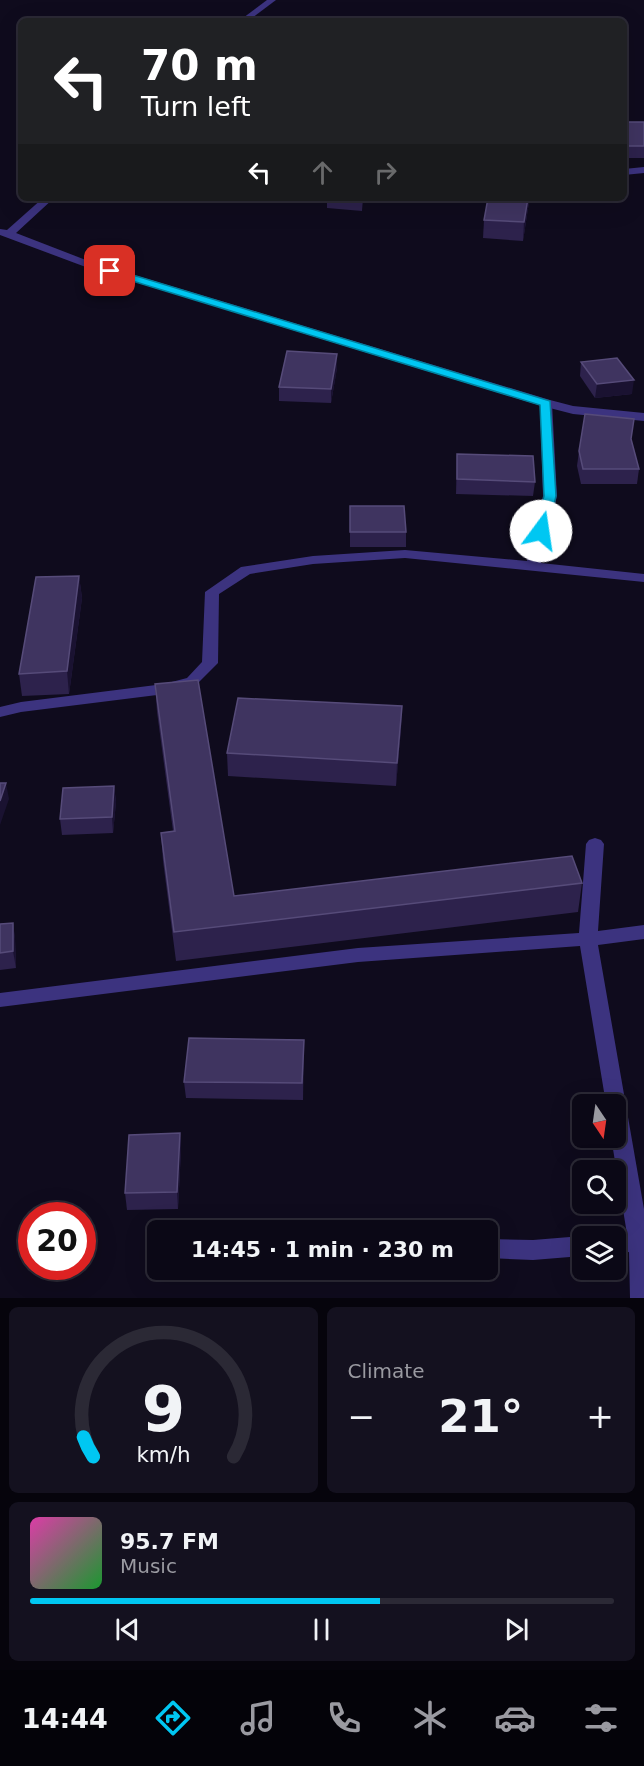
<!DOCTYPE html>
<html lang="en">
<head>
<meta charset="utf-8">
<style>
  :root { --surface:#0b0816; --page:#14111f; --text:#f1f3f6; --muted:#9a9aa1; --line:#2b2935; --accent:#00c7f2 }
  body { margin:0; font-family:"DejaVu Sans",sans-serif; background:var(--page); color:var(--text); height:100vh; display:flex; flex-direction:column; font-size:22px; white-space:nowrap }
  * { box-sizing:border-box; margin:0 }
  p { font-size:20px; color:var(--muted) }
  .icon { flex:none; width:33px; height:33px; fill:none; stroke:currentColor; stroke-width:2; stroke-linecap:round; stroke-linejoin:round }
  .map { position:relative; height:1298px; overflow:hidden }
  .panel { display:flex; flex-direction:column; gap:9px; padding:9px; background:#06040c; flex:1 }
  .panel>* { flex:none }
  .banner { position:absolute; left:18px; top:18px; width:609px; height:183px; border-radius:9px; box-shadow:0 6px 24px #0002,0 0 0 2px var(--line); background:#202124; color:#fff; overflow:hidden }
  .needle { width:39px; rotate:167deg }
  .buttons { position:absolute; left:572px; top:1094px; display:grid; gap:12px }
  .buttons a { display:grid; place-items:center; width:54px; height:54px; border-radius:9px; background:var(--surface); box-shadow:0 6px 24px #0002,0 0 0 2px var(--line); font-size:30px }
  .speed { position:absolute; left:18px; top:1202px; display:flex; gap:12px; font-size:30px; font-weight:700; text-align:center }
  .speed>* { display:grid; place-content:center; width:78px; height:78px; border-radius:50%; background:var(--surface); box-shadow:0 6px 24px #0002,0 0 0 2px var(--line); line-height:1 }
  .speed .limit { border:9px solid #d22; background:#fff; color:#111 }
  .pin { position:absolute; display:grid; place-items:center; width:51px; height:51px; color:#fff; margin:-26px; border-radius:12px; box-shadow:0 3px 9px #0006 }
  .me { position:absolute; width:66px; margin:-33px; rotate:14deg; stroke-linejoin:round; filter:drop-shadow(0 0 4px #0008) }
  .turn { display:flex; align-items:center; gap:21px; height:126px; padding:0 24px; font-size:27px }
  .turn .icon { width:78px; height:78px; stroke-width:2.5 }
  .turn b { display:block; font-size:42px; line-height:51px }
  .lanes { display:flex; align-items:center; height:57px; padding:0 24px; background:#0003; justify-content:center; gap:30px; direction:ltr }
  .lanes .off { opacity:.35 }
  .big { font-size:45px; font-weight:700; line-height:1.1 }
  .panel .widget { flex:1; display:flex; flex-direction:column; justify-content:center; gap:9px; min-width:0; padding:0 21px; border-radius:9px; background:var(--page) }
  .panel .dial { align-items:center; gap:0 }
  .dial svg { height:156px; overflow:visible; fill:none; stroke:var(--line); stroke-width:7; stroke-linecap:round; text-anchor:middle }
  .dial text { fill:var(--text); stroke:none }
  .song { display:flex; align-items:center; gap:18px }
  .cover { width:72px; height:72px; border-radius:9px; background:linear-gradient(135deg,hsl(320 70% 55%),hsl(130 70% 35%)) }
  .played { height:6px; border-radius:3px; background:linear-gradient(90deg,var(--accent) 60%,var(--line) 60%) }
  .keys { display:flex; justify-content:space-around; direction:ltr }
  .heat { display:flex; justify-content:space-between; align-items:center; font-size:33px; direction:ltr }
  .panel .tiles { flex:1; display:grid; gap:9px; grid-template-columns:1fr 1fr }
  .widget:last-child { grid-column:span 2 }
  .trip { position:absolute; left:147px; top:1220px; width:351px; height:60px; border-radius:9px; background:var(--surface); box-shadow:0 6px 24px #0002,0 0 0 2px var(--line); font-weight:700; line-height:60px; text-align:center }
  .tabs { display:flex; height:96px; justify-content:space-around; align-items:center; background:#040309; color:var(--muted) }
  .tabs .icon { width:42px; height:42px }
  .tabs .selected { color:var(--accent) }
  .tabs b { font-size:27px; color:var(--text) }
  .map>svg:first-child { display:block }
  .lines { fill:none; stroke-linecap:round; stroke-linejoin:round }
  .lane { fill:#3c337f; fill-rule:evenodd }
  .street { fill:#3c337f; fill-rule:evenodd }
  .wall { fill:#2d224c }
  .shaded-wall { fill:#1a1231 }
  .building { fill:#3f3460; stroke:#564b79; stroke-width:1.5 }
  .route { fill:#00c7f2; stroke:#00819d; stroke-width:1.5 }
</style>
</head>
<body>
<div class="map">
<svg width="644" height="1298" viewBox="0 0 644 1298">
  <rect width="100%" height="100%" fill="#0f0b1d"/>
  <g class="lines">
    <!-- lane -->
    <polygon class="lane" points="546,399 552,403 557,496 541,563 644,574 644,582 405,558 313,564 250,574 219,594 218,663 197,684 165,694 21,712 0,717 0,707 21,702 164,684 187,678 202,662 205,592 241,567 313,556 405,550 527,561 543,496 540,403"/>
    <!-- street -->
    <g class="street">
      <polygon points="267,0 276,0 248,21 239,21"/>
      <polygon points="644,167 644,173 624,175 624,169"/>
      <polygon points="43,198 54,198 16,233 91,262 550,400 573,406 644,413 644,421 573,414 542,406 83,266 0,235 0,229 7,230"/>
      <polygon points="595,838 601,840 604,844 598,931 644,925 644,939 598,945 644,1209 644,1298 630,1298 629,1252 615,1254 615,1236 611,1236 627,1234 611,1137 615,1137 615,1104 606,1104 580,946 358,962 0,1007 0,993 358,948 579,933 586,844 589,840"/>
      <polygon points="582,1236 582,1256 533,1260 488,1258 488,1239 533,1240"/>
      <path d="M207,1269H250L247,1276C235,1280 222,1280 210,1276Z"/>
    </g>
  </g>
  <!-- wall -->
  <g class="wall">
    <rect x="624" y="122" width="20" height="36"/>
    <polygon points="327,198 363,198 362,211 327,208"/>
    <polygon points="529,202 523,241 483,238 484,220"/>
    <polygon points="581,362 632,394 595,398 580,376"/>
    <polygon points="337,368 331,403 279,401 279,387"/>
    <polygon points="631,439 639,469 637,484 581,484 577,466 579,451"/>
    <polygon points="457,454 535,482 533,496 456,494"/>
    <polygon points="350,506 406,532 406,547 350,547"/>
    <polygon points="79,576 82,598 69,694 22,696 19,674"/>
    <polygon points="155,684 234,896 582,883 578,912 176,961 163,861 161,833 173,831 157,712"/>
    <polygon points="402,706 401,729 396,786 228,776 227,753"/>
    <polygon points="114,786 116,802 113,833 62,835 60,819"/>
    <polygon points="13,923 15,939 16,968 0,970 0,924"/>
    <polygon points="304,1040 303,1100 186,1098 184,1082"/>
    <polygon points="180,1133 181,1150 178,1209 127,1210 125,1193"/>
  </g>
  <!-- shaded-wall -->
  <g class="shaded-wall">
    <polygon points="528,198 529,198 529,202 523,241 524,222"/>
    <polygon points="337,354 337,368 331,403 331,389"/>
    <polygon points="634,380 632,394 595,398 597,384"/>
    <polygon points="79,576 82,598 69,694 67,671"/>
    <polygon points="402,706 401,729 396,786 397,763"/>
    <polygon points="6,783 9,799 0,825 0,801"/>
    <polygon points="114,786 116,802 113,833 112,817"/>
    <polygon points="13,923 15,939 16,968 13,951"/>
    <polygon points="180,1133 181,1150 178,1209 177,1192"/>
  </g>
  <!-- building -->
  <g class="building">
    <rect x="624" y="122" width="20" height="24"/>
    <polygon points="327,198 362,198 362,201"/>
    <polygon points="488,198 528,198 524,222 484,220"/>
    <polygon points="287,351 337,354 331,389 279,387"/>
    <polygon points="617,358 634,380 597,384 581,362"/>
    <polygon points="585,414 634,419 631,439 639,469 583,469 579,451"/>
    <polygon points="457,454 533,456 535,482 457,479"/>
    <polygon points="350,506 404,506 406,532 350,532"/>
    <polygon points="79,576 67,671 19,674 36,577"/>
    <polygon points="198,680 234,896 572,856 582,883 174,932 161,833 175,831 155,684"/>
    <polygon points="238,698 402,706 397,763 227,753"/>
    <polygon points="0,783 6,783 0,801"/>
    <polygon points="114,786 112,817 60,819 63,788"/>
    <polygon points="13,923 13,951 0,953 0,924"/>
    <polygon points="189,1038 304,1040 302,1083 184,1082"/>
    <polygon points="180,1133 177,1192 125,1193 129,1135"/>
  </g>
  <!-- route -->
  <polygon class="route" points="106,269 113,269 550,401 556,496 548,531 541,534 535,531 544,496 540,405 106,273"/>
</svg>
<div class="buttons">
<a><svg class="needle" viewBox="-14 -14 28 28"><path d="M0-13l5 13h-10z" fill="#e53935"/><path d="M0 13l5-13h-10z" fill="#9a9aa1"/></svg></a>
<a><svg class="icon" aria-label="search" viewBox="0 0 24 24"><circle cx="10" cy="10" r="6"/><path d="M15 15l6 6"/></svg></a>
<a><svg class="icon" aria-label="layers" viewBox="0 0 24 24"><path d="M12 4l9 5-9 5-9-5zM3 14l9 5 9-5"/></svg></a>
</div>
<div class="speed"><div class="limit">20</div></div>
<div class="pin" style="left:110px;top:271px;background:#d93025"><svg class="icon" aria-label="arrive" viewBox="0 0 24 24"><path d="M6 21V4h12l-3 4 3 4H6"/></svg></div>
<svg class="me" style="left:541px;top:531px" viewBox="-20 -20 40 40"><circle r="19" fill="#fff"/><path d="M0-13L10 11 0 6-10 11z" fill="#00c7f2"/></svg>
<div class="trip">14:45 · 1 min · 230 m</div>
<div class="banner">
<div class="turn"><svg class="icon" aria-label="left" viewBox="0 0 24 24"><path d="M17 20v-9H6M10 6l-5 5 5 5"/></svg><div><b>70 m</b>Turn left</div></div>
<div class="lanes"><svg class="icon" aria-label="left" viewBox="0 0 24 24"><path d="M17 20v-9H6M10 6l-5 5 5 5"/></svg><svg class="icon off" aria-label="ahead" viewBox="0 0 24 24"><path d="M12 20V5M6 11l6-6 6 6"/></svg><svg class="icon off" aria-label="right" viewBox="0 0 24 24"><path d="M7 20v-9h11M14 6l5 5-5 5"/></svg></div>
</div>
</div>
<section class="panel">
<div class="tiles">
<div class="widget dial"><svg viewBox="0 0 100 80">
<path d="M14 69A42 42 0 1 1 86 69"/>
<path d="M14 69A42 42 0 0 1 9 59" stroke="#00c7f2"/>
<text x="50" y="56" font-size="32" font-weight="700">9</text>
<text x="50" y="72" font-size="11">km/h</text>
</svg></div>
<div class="widget"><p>Climate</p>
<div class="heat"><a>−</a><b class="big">21°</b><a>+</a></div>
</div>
<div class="widget">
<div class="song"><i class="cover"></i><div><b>95.7 FM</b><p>Music</p></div></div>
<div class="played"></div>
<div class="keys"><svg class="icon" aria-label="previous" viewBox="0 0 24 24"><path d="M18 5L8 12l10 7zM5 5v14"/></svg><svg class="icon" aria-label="pause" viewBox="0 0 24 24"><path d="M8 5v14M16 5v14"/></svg><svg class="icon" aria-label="next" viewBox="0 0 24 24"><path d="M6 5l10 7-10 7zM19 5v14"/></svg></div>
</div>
</div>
</section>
<nav class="tabs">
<b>14:44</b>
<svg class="icon selected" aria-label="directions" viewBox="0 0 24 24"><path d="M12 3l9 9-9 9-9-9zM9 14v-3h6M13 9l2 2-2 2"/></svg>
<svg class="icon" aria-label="music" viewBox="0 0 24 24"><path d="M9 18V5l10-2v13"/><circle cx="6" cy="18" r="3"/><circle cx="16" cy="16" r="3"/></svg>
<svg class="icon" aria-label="phone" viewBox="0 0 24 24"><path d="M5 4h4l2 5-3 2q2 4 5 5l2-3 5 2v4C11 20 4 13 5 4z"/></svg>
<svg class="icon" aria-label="climate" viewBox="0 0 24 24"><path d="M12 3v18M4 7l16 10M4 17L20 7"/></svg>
<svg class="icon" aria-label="car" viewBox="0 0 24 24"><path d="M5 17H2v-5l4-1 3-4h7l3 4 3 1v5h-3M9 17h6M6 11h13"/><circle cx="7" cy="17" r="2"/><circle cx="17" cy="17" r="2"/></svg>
<svg class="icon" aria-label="filters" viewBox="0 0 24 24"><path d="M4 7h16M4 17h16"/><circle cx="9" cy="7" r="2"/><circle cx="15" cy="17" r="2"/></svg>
</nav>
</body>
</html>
